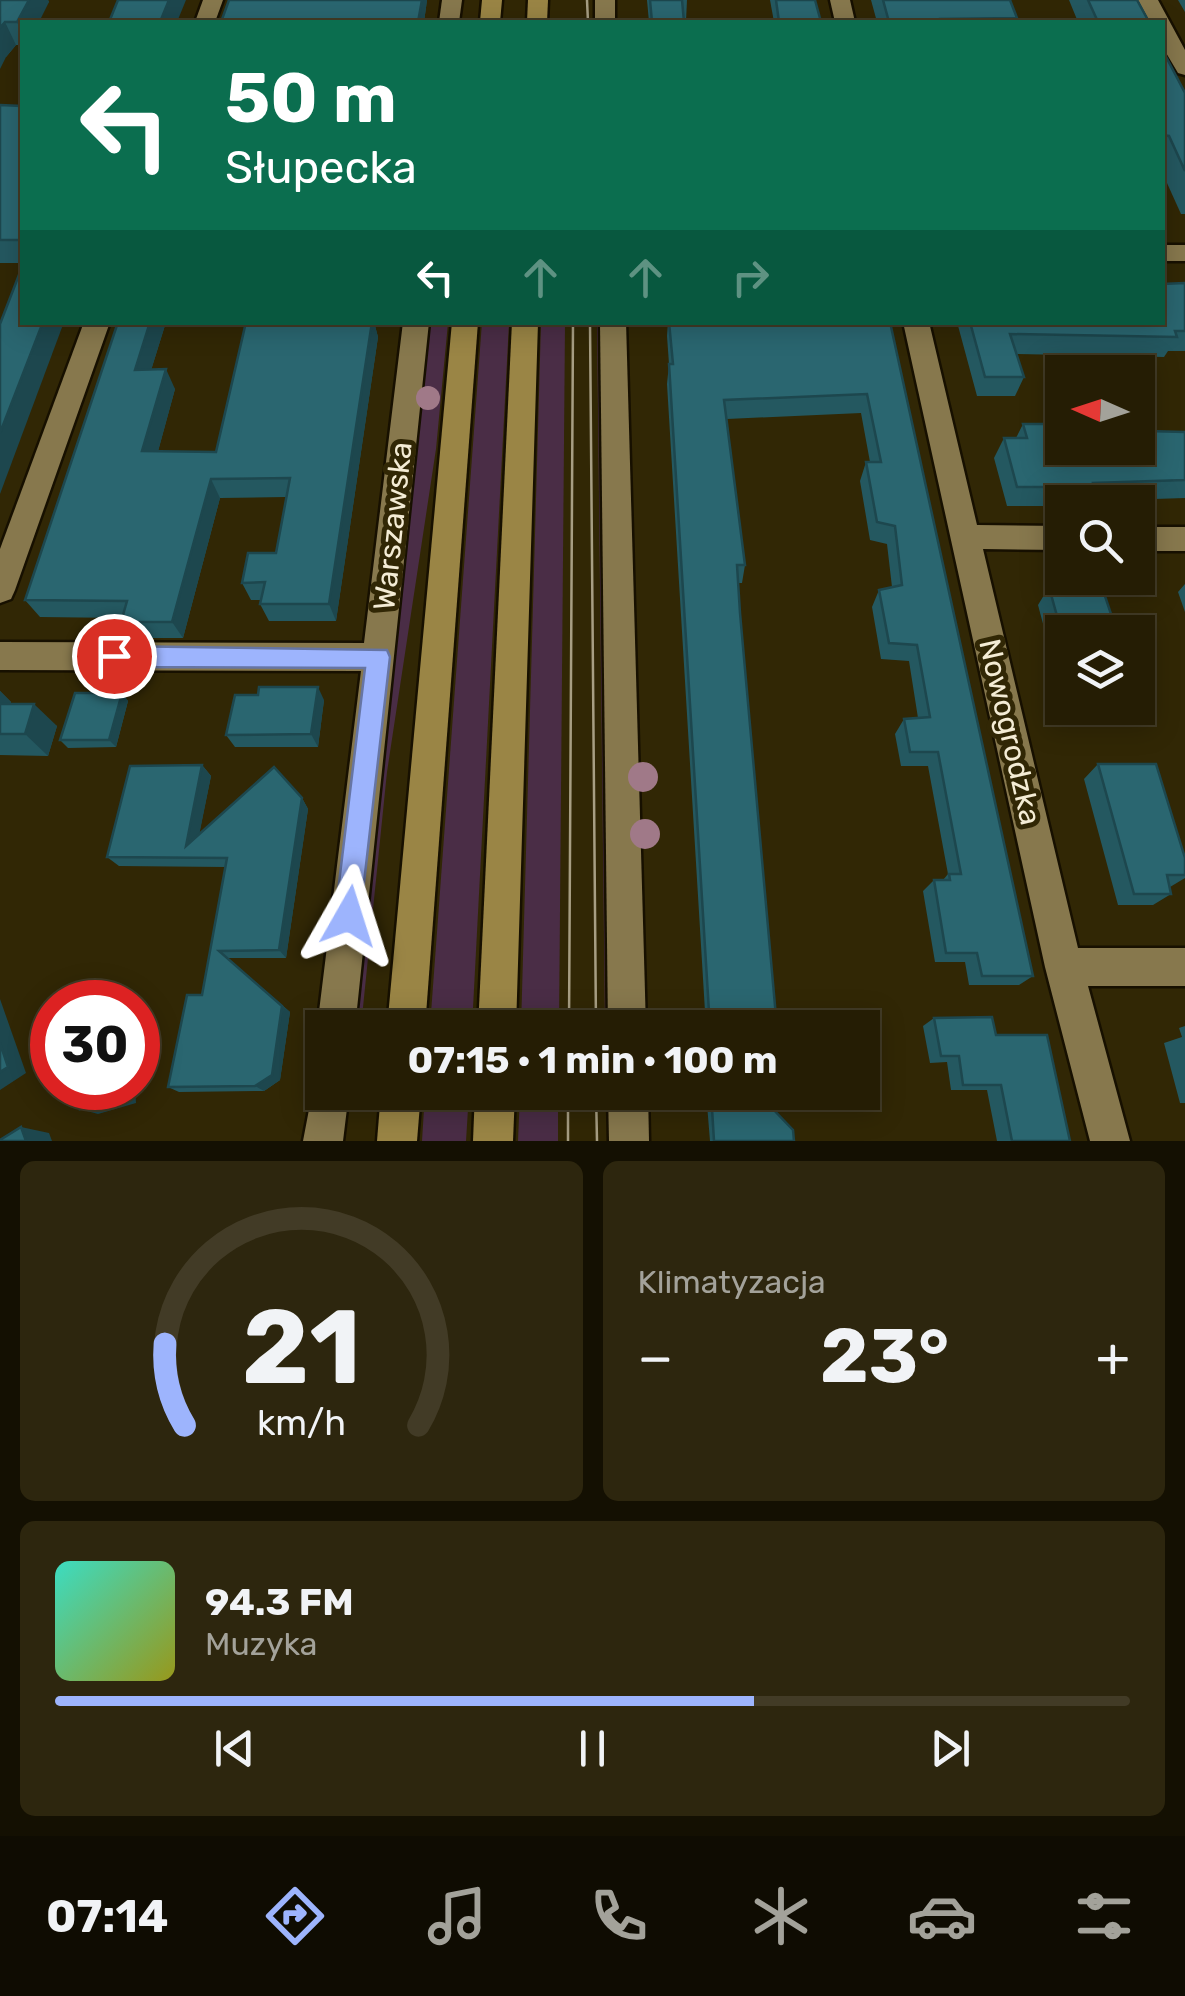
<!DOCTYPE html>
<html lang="pl">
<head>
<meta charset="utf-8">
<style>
  :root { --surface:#251d04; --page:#2d260e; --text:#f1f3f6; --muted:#a3a29a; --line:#423b26; --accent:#9db4fd }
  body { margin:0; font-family:Rubik,sans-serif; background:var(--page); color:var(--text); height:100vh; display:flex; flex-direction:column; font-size:38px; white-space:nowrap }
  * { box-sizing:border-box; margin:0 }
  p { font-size:32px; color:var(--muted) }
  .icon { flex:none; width:55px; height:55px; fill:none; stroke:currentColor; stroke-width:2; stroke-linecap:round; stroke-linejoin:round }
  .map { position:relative; height:1141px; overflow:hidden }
  .side { display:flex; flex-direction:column; gap:20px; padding:20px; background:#141002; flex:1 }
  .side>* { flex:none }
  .hud { position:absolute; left:20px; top:20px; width:1145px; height:305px; border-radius:0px; box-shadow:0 5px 25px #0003,0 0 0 2px var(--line); background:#0b6e4f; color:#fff; overflow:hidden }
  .needle { width:65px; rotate:273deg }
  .fabs { position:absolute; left:1045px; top:355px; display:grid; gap:20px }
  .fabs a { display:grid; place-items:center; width:110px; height:110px; border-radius:0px; background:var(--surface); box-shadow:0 5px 25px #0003,0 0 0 2px var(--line); font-size:50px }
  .speed { position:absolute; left:30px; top:980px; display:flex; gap:20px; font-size:50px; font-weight:700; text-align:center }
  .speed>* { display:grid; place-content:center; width:130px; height:130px; border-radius:50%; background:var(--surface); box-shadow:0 5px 25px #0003,0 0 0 2px var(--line); line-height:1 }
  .speed .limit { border:15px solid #d22; background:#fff; color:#111 }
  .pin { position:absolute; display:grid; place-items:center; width:85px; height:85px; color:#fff; margin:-42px; border:5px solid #fff; border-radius:50%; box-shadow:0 2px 10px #0007 }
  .me { position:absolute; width:110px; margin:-55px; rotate:6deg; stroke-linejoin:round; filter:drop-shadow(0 0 8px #0008) }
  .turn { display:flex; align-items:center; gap:35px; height:210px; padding:0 40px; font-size:45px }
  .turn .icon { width:130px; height:130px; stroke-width:2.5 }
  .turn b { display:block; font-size:70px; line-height:85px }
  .lanes { display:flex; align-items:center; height:95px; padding:0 40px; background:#0003; justify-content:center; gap:50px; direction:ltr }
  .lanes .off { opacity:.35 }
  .big { font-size:75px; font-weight:700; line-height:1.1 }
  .side .card { flex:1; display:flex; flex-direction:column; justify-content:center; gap:15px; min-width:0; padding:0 35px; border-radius:15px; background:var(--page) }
  .side .dial { align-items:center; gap:0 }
  .dial svg { height:260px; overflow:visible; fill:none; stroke:var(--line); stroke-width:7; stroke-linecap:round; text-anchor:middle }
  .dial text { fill:var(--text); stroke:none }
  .song { display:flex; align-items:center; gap:30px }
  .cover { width:120px; height:120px; border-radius:15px; background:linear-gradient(135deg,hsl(170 70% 55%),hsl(60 70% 35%)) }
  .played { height:10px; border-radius:5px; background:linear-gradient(90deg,var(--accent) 65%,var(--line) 65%) }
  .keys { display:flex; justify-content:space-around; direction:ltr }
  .heat { display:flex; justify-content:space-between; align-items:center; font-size:55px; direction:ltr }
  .side .tiles { flex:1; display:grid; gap:20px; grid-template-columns:1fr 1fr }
  .card:last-child { grid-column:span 2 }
  .trip { position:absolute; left:305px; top:1010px; width:575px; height:100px; border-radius:0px; background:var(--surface); box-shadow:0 5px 25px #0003,0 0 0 2px var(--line); font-weight:700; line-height:100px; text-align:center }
  .tab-bar { display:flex; height:160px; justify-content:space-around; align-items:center; background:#0f0c02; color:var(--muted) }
  .tab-bar .icon { width:70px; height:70px }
  .tab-bar .active { color:var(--accent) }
  .tab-bar b { font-size:45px; color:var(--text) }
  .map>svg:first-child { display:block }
  .green { fill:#4a2d46 }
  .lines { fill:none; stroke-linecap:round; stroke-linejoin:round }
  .street-casing { stroke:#171000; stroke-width:5 }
  .secondary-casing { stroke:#171000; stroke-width:5 }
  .street { fill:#87784d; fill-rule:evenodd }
  .secondary { fill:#9a8545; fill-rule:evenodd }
  .tram { stroke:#a79e83; stroke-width:2.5 }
  .tree { fill:#a07988 }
  .wall { fill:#245860 }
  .shaded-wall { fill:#1d474e }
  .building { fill:#2a6670; stroke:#1d474e; stroke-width:2.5 }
  .route { fill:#9db4fd; stroke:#6675a4; stroke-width:2.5 }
  .labels { text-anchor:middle; stroke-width:10; stroke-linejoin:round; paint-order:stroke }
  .street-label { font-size:30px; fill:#f4ecd5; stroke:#312705 }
</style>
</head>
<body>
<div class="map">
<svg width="1185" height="1141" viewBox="0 0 1185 1141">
  <rect width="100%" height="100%" fill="#312705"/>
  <!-- green -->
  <g class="green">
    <polygon points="482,322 509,323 472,1027 430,1027"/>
    <polygon points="428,323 448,323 436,449 387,772 361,1027 348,1028"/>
    <polygon points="541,323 565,323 559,1027 521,1028"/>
    <polygon points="597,323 602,323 612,1028 605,1027"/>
    <polygon points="425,1093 469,1093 466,1141 422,1141"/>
    <polygon points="520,1093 558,1093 558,1141 518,1141"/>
  </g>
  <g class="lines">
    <defs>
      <g id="street">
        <polygon points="203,0 223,0 215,22 195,22"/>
        <polygon points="442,0 462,0 459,22 439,22"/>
        <rect x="595" y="0" width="20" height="22"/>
        <polygon points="830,0 850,0 855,22 835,22"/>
        <polygon points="1138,0 1158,0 1185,50 1185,75 1178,73 1162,46 1162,22 1150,22"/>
        <rect x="1162" y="245" width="23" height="16"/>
        <polygon points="84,322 110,322 15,590 11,599 0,603 0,549"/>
        <polygon points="403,322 429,322 355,1028 322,1028 322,1042 317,1028 361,671 0,670 0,642 364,643"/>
        <polygon points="600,322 626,322 646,1028 608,1028"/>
        <polygon points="903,322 929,322 977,525 1062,526 1062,550 983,549 1078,948 1185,948 1185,986 1088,986 1130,1141 1090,1141 1045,967"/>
        <rect x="1138" y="527" width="47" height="24"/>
        <polygon points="322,1075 322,1092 349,1092 343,1141 303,1141 315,1078"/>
        <polygon points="608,1092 648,1092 649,1141 609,1141"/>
      </g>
      <g id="secondary">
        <polygon points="482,0 502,0 500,22 480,22"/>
        <polygon points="528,0 548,0 547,22 527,22"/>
        <polygon points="452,322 478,322 425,1028 387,1028"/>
        <polygon points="512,322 538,322 516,1028 478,1028"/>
        <polygon points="381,1092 421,1092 417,1141 377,1141"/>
        <polygon points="475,1092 515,1092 513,1141 473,1141"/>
      </g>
    </defs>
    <!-- street casing -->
    <use href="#street" class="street-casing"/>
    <!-- secondary casing -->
    <use href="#secondary" class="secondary-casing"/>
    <!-- street -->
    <use href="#street" class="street"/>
    <!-- secondary -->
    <use href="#secondary" class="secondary"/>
    <!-- tram -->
    <g class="tram">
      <polyline points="587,0 588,22"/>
      <polyline points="590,322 596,1028"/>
      <polyline points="569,1028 573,322"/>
      <polyline points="568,1092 568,1141"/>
      <polyline points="596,1092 597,1141"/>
    </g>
  </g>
  <!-- trees -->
  <g class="tree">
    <circle cx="428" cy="398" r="12"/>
    <circle cx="643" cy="777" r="15"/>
    <circle cx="645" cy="834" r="15"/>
  </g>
  <!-- wall -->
  <g class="wall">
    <polygon points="0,0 48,0 49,2 22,22 22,45 16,45 6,57"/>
    <polygon points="427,0 424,22 221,22"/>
    <polygon points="647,0 687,0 686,21 649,22"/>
    <polygon points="770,0 815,0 821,22 774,22"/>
    <polygon points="871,0 1010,0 1017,18 1016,22 877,22"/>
    <polygon points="1069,0 1137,0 1149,22 1078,22"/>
    <polygon points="1178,0 1185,0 1185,12"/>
    <polygon points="1162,49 1185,93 1185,214 1181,214 1162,172"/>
    <polygon points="0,105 22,106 22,263 0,263"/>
    <polygon points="1185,283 1185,351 1168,351 1164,357 1017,354 1024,377 1015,396 977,396 957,322 1162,322"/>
    <polygon points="118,322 166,322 151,370 175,389 158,451 216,452 246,322 374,322 378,337 336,621 269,621 260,604 261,600 251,600 242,583 276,553 286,497 220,498 183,638 133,638 121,622 122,618 40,617 25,600"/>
    <polygon points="668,322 890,322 1033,976 1019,985 969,985 965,962 935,962 923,891 934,880 943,880 948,874 928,766 901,766 895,734 904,719 918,718 909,661 881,659 872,607 879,590 892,587 887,544 870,540 860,481 866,462 870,462 861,413 727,419 745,565 742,583 738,583 740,613 777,1028 706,1028 667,384 669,364 667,336"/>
    <polygon points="1023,424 1185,432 1185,498 1062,502 1062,506 1007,506 994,458 1004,438 1016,438"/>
    <polygon points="1185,584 1185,612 1178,592"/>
    <polygon points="1049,587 1062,632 1062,695 1038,605"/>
    <polygon points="0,691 11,702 10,704 57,726 48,756 0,755"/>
    <polygon points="122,693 128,701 116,747 68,748 60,740"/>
    <polygon points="324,700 318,747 235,747 226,735"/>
    <polygon points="1098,764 1185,858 1185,878 1170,887 1171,894 1153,905 1118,905 1084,779"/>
    <polygon points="202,765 211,776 199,834 302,798 308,809 286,958 228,958 290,1012 280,1080 264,1091 179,1092 168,1087 202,995 225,867 119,866 107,857"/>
    <polygon points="934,1018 996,1035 1070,1141 997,1141 987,1090 951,1090 947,1062 930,1063 923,1026"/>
    <polygon points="1185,1026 1185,1103 1180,1103 1164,1043 1182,1037 1179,1028"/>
    <polygon points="706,1092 769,1092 770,1106 794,1141 710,1141"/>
  </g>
  <!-- shaded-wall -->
  <g class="shaded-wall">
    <polygon points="29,0 48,0 49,2 39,22 22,22 22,33 17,22"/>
    <polygon points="169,0 186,0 177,22 160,22"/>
    <polygon points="422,0 427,0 424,22 418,22"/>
    <polygon points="5,22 16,45 6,57 0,69 0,28"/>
    <polygon points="43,322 64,322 0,494 0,433"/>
    <polygon points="150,322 166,322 145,390 135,370"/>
    <polygon points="372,322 374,322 378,337 336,621 329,604"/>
    <polygon points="166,369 175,389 153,470 142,451"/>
    <polygon points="211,479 220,498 183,638 172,622"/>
    <polygon points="318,687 324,700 318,747 311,734"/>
    <polygon points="0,691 11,702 1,726 0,725"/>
    <polygon points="122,693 128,701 116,747 109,740"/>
    <polygon points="34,704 57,726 48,756 25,734"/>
    <polygon points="202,765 211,776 195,856 186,846"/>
    <polygon points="302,798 308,809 286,958 279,950"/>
    <polygon points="219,951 290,1012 280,1080 264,1091 255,1086"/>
    <polygon points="0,999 26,1073 0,1090"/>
    <polygon points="119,1088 135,1088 136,1103 98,1114 80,1109"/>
    <polygon points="21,1127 49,1133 52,1141 26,1141"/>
  </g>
  <!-- building -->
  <g class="building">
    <polygon points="0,0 29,0 17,22 5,22 0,28"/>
    <polygon points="118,0 169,0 160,22 109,22"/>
    <polygon points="229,0 422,0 418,22 320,22 266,20 264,22 221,22"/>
    <polygon points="650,0 682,0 684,22 652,22"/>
    <polygon points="776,0 815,0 821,22 772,22 779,22"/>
    <polygon points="883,0 1010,0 1017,18 941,19 943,22 889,22"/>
    <polygon points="1088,0 1137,0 1149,22 1098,22"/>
    <polygon points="1162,49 1185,93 1185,171 1169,136 1162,135"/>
    <polygon points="0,105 22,106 22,240 0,240"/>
    <polygon points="22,267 22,322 43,322 0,433 0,324"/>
    <polygon points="1185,283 1185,331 1175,331 1177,337 1010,334 1024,377 985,377 970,322 1162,322 1162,284"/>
    <polygon points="118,322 150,322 135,370 166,369 142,451 216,452 246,322 372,322 329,604 260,604 265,582 242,583 248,553 276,553 290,478 211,479 172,622 121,622 127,601 25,600"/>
    <polygon points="669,322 890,322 1033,976 982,976 977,953 946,953 934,880 950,880 949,874 961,874 938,752 910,752 904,719 930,717 917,645 889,643 879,590 902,585 895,526 877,522 866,462 881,462 867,394 724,400 745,565 737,565 740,613 777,1028 710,1028 669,364 673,364"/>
    <polygon points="1023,424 1062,424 1062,448 1138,448 1138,425 1144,425 1147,431 1185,432 1185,480 1093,483 1094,487 1017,487 1004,438 1027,438"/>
    <polygon points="1049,587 1102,587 1117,632 1062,632 1062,634"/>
    <polygon points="259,687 318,687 311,734 226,735 235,695 258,695"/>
    <polygon points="75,693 122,693 109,740 60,740"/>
    <polygon points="0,704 34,704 25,734 0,734"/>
    <polygon points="1098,764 1156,764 1185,858 1185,875 1167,875 1171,894 1134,894"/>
    <polygon points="202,765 186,846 274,767 302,798 279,950 219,951 282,1006 272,1075 255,1086 168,1087 187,995 202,995 227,858 107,857 130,766"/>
    <polygon points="992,1017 996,1035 1047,1035 1070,1141 1012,1141 1001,1085 963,1085 959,1056 941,1056 934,1018"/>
    <polygon points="0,1043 8,1067 0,1072"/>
    <polygon points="79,1088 119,1088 120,1097 80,1109"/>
    <polygon points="711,1092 769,1092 770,1106 793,1130 794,1141 714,1141"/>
    <polygon points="21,1127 26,1141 0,1141 0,1140"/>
  </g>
  <!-- route -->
  <polygon class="route" points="114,646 387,650 390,657 359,926 349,930 339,926 335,916 365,668 114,667 102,656"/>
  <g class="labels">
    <!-- street labels -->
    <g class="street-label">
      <text transform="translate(393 526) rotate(-84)" y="10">Warszawska</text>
      <text transform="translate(1010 732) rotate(77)" y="10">Nowogrodzka</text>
    </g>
  </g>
</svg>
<div class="fabs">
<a><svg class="needle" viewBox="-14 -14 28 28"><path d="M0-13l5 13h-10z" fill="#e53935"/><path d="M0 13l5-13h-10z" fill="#a3a29a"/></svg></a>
<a><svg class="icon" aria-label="search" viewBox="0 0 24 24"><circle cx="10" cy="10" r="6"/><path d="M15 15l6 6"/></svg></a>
<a><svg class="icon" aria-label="layers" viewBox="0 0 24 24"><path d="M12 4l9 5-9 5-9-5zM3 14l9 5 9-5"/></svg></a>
</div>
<div class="speed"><div class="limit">30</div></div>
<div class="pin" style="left:114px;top:656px;background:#d93025"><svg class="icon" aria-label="arrive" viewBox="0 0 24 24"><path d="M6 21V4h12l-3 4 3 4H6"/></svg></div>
<svg class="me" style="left:349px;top:916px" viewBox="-20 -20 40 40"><path d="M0-17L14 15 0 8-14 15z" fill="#9db4fd" stroke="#fff" stroke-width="4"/></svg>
<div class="trip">07:15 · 1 min · 100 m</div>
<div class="hud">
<div class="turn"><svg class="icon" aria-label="left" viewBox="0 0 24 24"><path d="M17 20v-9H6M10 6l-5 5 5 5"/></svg><div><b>50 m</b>Słupecka</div></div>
<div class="lanes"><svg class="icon" aria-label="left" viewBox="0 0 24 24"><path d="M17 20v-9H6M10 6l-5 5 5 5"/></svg><svg class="icon off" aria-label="ahead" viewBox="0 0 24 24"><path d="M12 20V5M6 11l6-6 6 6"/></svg><svg class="icon off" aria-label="ahead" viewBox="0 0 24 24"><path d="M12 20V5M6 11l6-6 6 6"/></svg><svg class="icon off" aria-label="right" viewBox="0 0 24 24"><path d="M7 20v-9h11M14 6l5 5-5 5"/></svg></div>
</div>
</div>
<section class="side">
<div class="tiles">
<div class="card dial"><svg viewBox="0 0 100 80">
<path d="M14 69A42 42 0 1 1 86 69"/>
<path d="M14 69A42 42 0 0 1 8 44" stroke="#9db4fd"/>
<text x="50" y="56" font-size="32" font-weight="700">21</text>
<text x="50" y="72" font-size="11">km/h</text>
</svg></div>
<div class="card"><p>Klimatyzacja</p>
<div class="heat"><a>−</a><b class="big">23°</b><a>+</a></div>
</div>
<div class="card">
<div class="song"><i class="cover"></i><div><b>94.3 FM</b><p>Muzyka</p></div></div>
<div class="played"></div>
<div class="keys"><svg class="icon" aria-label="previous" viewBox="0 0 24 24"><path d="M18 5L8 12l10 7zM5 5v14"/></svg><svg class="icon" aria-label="pause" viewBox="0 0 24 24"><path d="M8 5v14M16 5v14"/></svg><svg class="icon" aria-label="next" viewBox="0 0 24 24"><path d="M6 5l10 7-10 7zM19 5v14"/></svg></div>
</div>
</div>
</section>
<nav class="tab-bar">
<b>07:14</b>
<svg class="icon active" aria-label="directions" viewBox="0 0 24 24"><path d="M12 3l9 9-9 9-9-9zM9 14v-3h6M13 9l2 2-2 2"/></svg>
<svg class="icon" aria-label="music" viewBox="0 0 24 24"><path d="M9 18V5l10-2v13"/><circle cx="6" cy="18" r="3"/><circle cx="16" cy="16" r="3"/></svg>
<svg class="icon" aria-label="phone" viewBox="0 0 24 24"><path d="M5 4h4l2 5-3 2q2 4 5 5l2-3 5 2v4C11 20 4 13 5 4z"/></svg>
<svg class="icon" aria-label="climate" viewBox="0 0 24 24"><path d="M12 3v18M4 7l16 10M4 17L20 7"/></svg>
<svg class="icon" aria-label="car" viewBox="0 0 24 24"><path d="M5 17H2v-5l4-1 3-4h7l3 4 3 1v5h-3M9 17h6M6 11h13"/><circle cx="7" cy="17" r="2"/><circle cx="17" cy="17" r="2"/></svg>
<svg class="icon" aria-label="filters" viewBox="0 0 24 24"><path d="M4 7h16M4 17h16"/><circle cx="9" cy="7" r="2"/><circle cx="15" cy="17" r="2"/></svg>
</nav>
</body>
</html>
